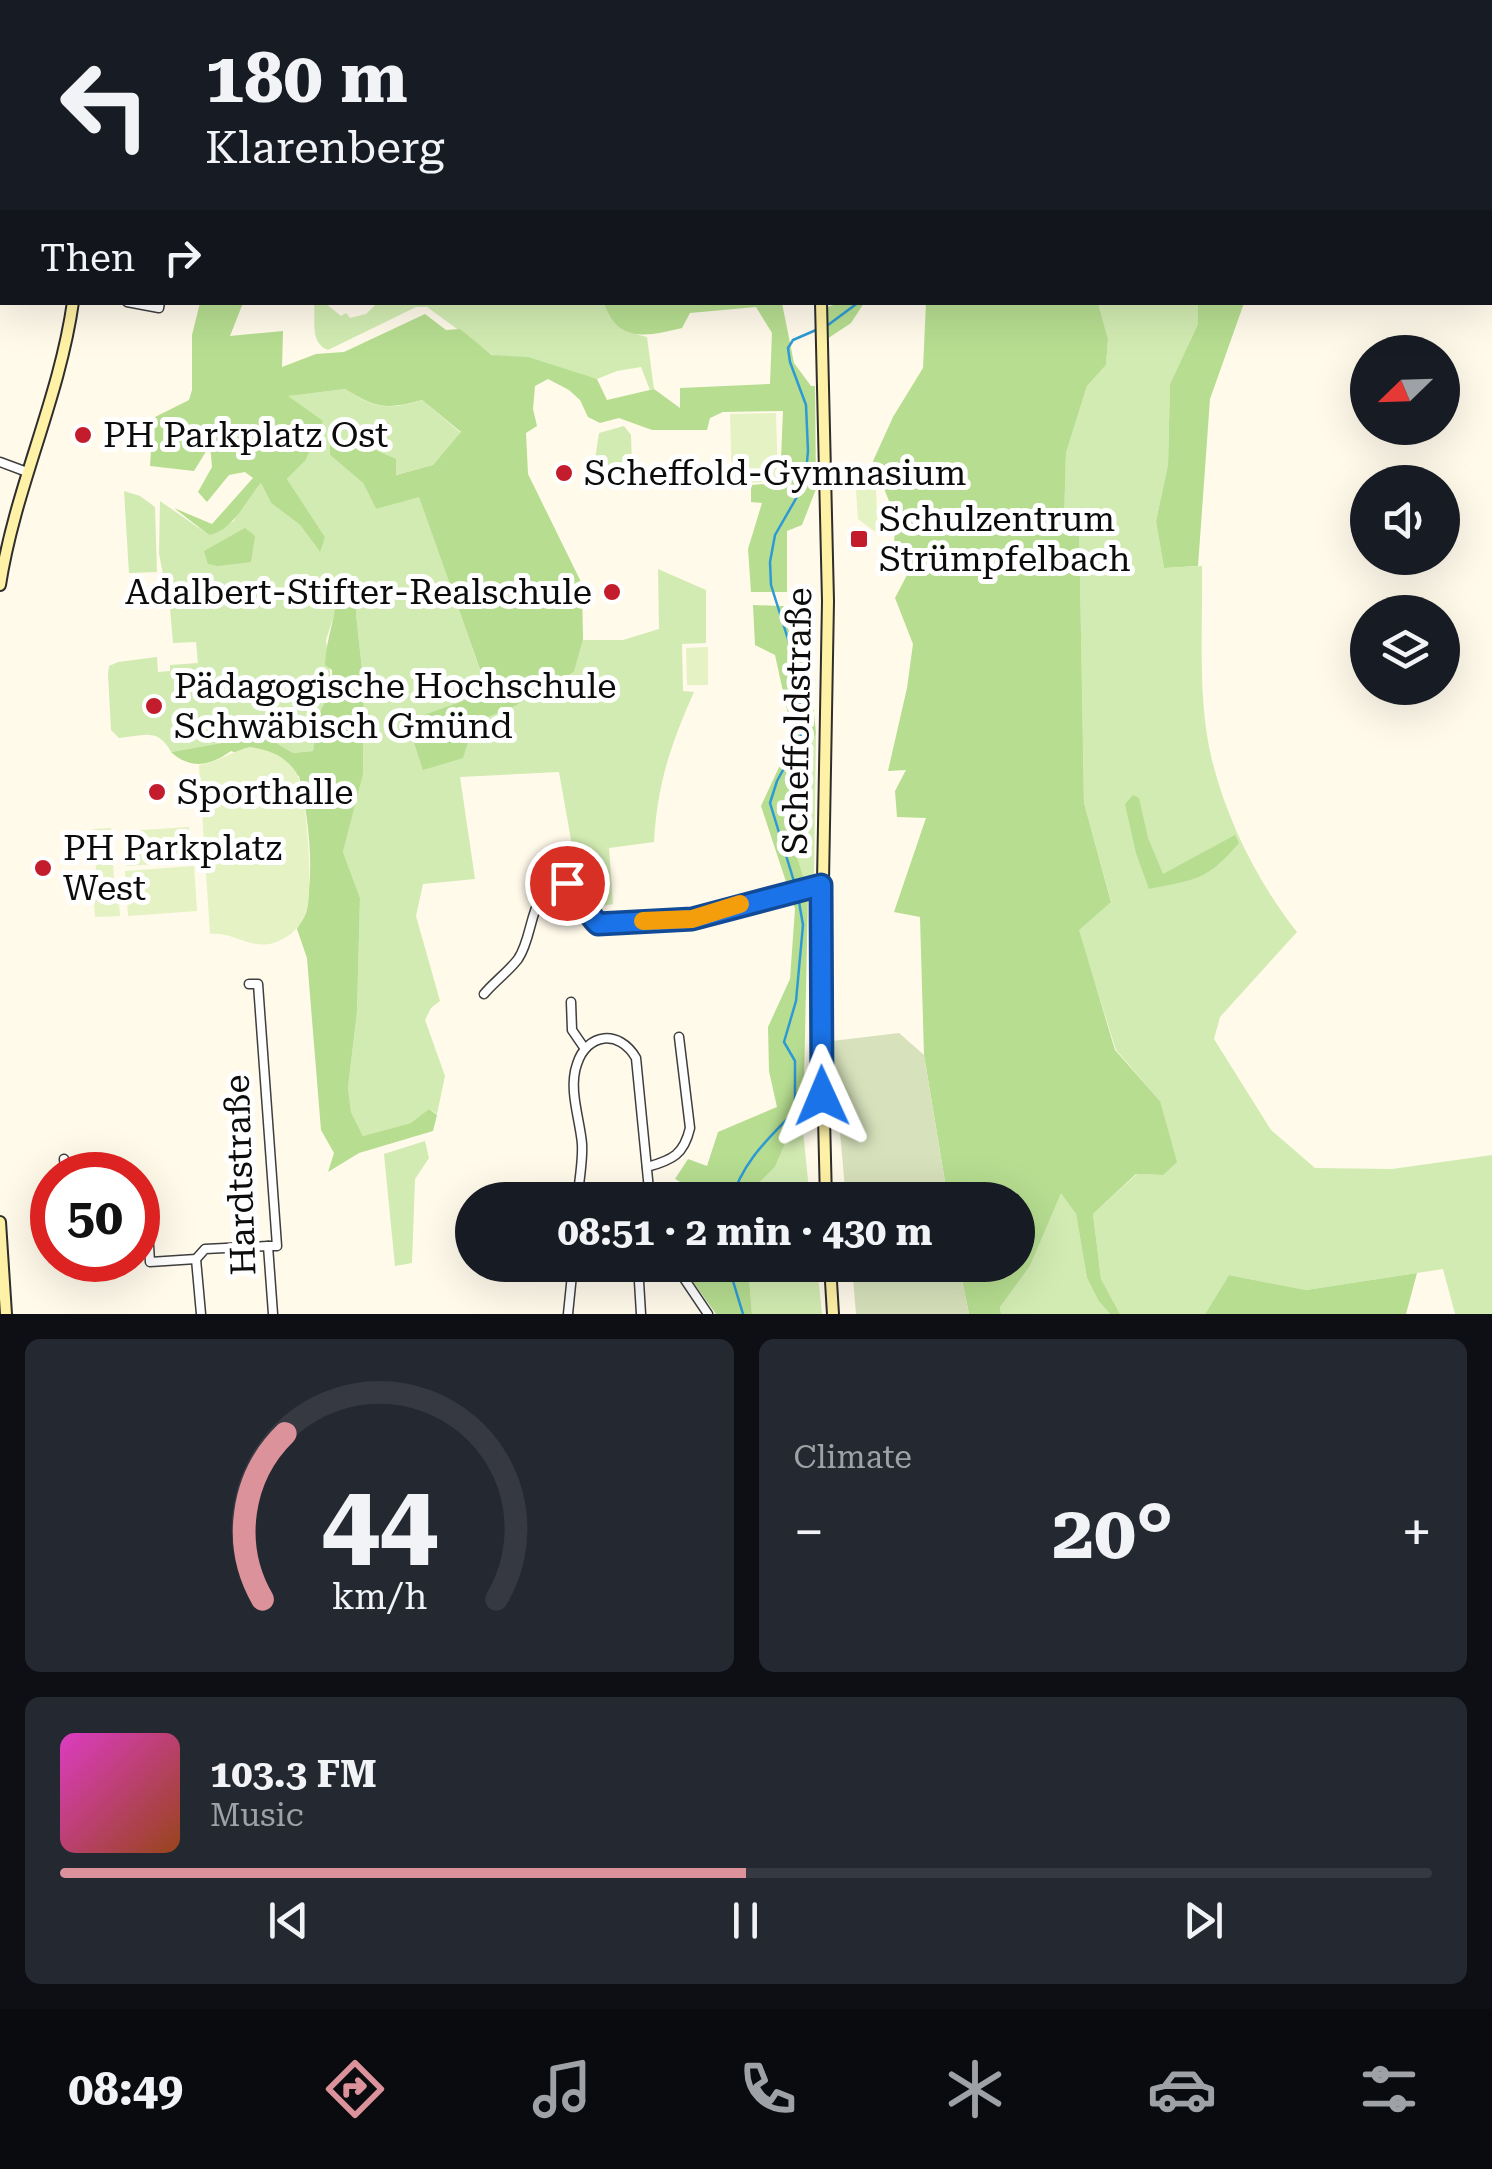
<!DOCTYPE html>
<html lang="en">
<head>
<meta charset="utf-8">
<style>
  :root { --surface:#171b24; --page:#242831; --text:#f1f3f6; --muted:#9ea1a6; --line:#363941; --accent:#dc929b }
  body { margin:0; font-family:"Roboto Serif",serif; background:var(--page); color:var(--text); height:100vh; display:flex; flex-direction:column; font-size:38px; white-space:nowrap }
  * { box-sizing:border-box; margin:0 }
  p { font-size:32px; color:var(--muted) }
  .icon { flex:none; width:55px; height:55px; fill:none; stroke:currentColor; stroke-width:2; stroke-linecap:round; stroke-linejoin:round }
  .map { position:relative; height:1314px; overflow:hidden }
  .panel { display:flex; flex-direction:column; gap:25px; padding:25px; background:#0d0f14; flex:1 }
  .panel>* { flex:none }
  .guide { position:absolute; left:0px; top:0px; width:1492px; height:305px; box-shadow:0 10px 40px #0002; background:#171b24; color:var(--text); overflow:hidden }
  .needle { width:65px; rotate:247deg }
  .controls { position:absolute; left:1350px; top:335px; display:grid; gap:20px }
  .controls a { display:grid; place-items:center; width:110px; height:110px; border-radius:50%; background:var(--surface); box-shadow:0 10px 40px #0002; font-size:50px }
  .speed { position:absolute; left:30px; top:1152px; display:flex; gap:20px; font-size:50px; font-weight:700; text-align:center }
  .speed>* { display:grid; place-content:center; width:130px; height:130px; border-radius:50%; background:var(--surface); box-shadow:0 10px 40px #0002; line-height:1 }
  .speed .limit { border:15px solid #d22; background:#fff; color:#111 }
  .pin { position:absolute; display:grid; place-items:center; width:85px; height:85px; color:#fff; margin:-42px; border:5px solid #fff; border-radius:50%; box-shadow:0 2px 10px #0007 }
  .me { position:absolute; width:110px; margin:-55px; rotate:359deg; stroke-linejoin:round; filter:drop-shadow(0 0 8px #0008) }
  .turn { display:flex; align-items:center; gap:35px; height:210px; padding:0 40px; font-size:45px }
  .turn .icon { width:130px; height:130px; stroke-width:2.5 }
  .turn b { display:block; font-size:70px; line-height:85px }
  .then { display:flex; align-items:center; height:95px; padding:0 40px; background:#0003; gap:20px; font-size:38px }
  .big { font-size:75px; font-weight:700; line-height:1.1 }
  .panel .widget { flex:1; display:flex; flex-direction:column; justify-content:center; gap:15px; min-width:0; padding:0 35px; border-radius:15px; background:var(--page) }
  .panel .dial { align-items:center; gap:0 }
  .dial svg { height:260px; overflow:visible; fill:none; stroke:var(--line); stroke-width:7; stroke-linecap:round; text-anchor:middle }
  .dial text { fill:var(--text); stroke:none }
  .song { display:flex; align-items:center; gap:30px }
  .cover { width:120px; height:120px; border-radius:15px; background:linear-gradient(135deg,hsl(310 70% 55%),hsl(20 70% 35%)) }
  .played { height:10px; border-radius:5px; background:linear-gradient(90deg,var(--accent) 50%,var(--line) 50%) }
  .keys { display:flex; justify-content:space-around; direction:ltr }
  .heat { display:flex; justify-content:space-between; align-items:center; font-size:55px; direction:ltr }
  .panel .tiles { flex:1; display:grid; gap:25px; grid-template-columns:1fr 1fr }
  .widget:last-child { grid-column:span 2 }
  .trip { position:absolute; left:455px; top:1182px; width:580px; height:100px; border-radius:50px; background:var(--surface); box-shadow:0 10px 40px #0002; font-weight:700; line-height:100px; text-align:center }
  .menu { display:flex; height:160px; justify-content:space-around; align-items:center; background:#090b0e; color:var(--muted) }
  .menu .icon { width:70px; height:70px }
  .menu .active { color:var(--accent) }
  .menu b { font-size:45px; color:var(--text) }
  .map>svg:first-child { display:block }
  .green { fill:#d2ebb2 }
  .forest { fill:#b6dd90 }
  .cemetery { fill:#d7e1bb }
  .pitch { fill:#e4f2c4 }
  .lines { fill:none; stroke-linecap:round; stroke-linejoin:round }
  .stream { stroke:#2e9ad5; stroke-width:2.5 }
  .street-casing { stroke:#3f3f3f; stroke-width:11 }
  .secondary-casing { stroke:#2e2e2e; stroke-width:14 }
  .street { stroke:#fff; stroke-width:8 }
  .secondary { stroke:#fff1a5; stroke-width:10 }
  .route-casing { stroke:#114b97; stroke-width:25 }
  .route { stroke:#1a73e8; stroke-width:18 }
  .slow { stroke:#f59e0b; stroke-width:18 }
  .poi-dot { fill:#c31c2c; stroke:#fff; stroke-width:4 }
  .labels { text-anchor:middle; stroke-width:10; stroke-linejoin:round; paint-order:stroke }
  .poi-label { font-size:35px; fill:#0c0c0c; stroke:#fff; text-anchor:start }
  .street-label { font-size:35px; fill:#0c0c0c; stroke:#fff }
</style>
</head>
<body>
<div class="map">
<svg width="1492" height="1314" viewBox="0 0 1492 1314">
  <rect width="100%" height="100%" fill="#fffaea"/>
  <!-- green -->
  <g class="green">
    <path d="M314,303H325L341,316L346,313L350,318L366,314L377,303H604C611,324 625,332 647,337L654,389L650,390L641,367L617,371L597,379L493,355L427,307H416L328,350C309,343 316,319 314,303Z"/>
    <path d="M1098,303H1198V324L1170,384L1168,465L1156,521L1164,568L1202,566C1203,626 1197,701 1212,760C1227,821 1258,883 1297,932L1220,1017L1214,1039L1271,1130L1315,1168L1392,1169L1492,1155V1314H1455L1443,1269L1306,1290L1229,1275L1205,1314H1120L1101,1279L1093,1214L1137,1174L1163,1175L1160,1101L1116,1050L1078,930L1111,901L1084,803L1079,522L1064,521L1066,453L1087,386L1106,365L1108,339Z"/>
    <path d="M345,389C374,408 388,411 422,400L461,433L433,465L395,475L330,455L363,483L376,509L419,496L488,693L407,721L474,723L515,706L574,672L583,640H623L659,629L658,569L706,590V643L682,644L683,691L694,692C671,744 657,784 654,842L609,848L613,904L589,909L581,891L565,876L573,851L559,772L460,777L475,879L423,884L416,916L440,1001L431,1008L425,1020L445,1076L437,1114L429,1109L412,1123L363,1136L351,1112L348,1088L357,1012L360,898L343,852L363,773L364,688L356,614L360,585L338,587V603L326,640L332,689L318,715L313,751L293,753L273,741L250,738L171,752C158,727 143,736 119,738L111,730L108,674L109,666L118,662L157,657L158,672L170,671V665L198,663L196,642L173,643L170,608L176,607L174,589H166L159,554L160,501L209,535L234,521L238,510L261,483L271,503L300,525L319,551L325,537L287,479L305,461L286,396Z"/>
    <polygon points="624,426 631,435 632,467 613,474 604,469 593,472 599,433"/>
    <polygon points="124,491 140,496 155,507 157,572 129,573"/>
    <polygon points="816,733 814,878 804,882 783,811"/>
    <polygon points="803,1131 810,1200 742,1200 775,1167 787,1139"/>
    <polygon points="425,1141 429,1158 415,1179 412,1263 395,1266 384,1154"/>
    <polygon points="1061,1192 1076,1214 1087,1278 1098,1300 1110,1314 1001,1314 1000,1307 1030,1266"/>
    <polygon points="748,1265 817,1265 822,1314 752,1314"/>
  </g>
  <!-- forest -->
  <g class="forest">
    <polygon points="923,0 1235,0 923,2"/>
    <path d="M200,303H243L230,336L283,331L282,367L316,354L344,352L425,314L446,330L460,329L492,355L528,357L597,379L607,400L654,389L680,408V388L770,384L772,333L756,307L690,313L682,328C648,336 618,344 604,303H782L794,363L811,386H815L816,489L802,525L787,531V592H751L748,549L762,503L751,502V485L780,483L783,411L723,412L710,418L707,430H652L619,418L600,423L588,417L580,400L569,390L548,379L535,386L533,409L537,426L526,433L528,474L582,584L583,640L574,672L515,706L474,723L463,758L423,770L407,721L488,692L419,497L376,509L363,483L330,455V442L352,440L396,459V475L433,465L461,432L422,400C387,410 375,408 345,389L288,396L323,421L305,461L287,479L325,537L320,552L300,525L271,503L261,483C245,501 234,530 209,535L174,508L212,524L253,478L245,472L229,475L207,502L198,492L212,467L210,445L194,471L150,466L153,418L189,400L192,390V335Z"/>
    <polygon points="839,303 864,303 851,323 827,339 828,307"/>
    <polygon points="926,303 1098,303 1108,339 1106,365 1087,386 1066,453 1064,520 1079,521 1084,803 1111,902 1079,930 1115,1050 1160,1101 1177,1162 1163,1175 1136,1174 1093,1214 1101,1279 1120,1314 1110,1314 1098,1300 1087,1278 1076,1214 1061,1193 1030,1266 1000,1307 1001,1314 969,1314 959,1265 1018,1265 1018,1200 948,1200 924,1055 920,917 894,912 926,818 897,817 895,791 906,770 888,771 907,688 913,644 895,598 907,575 894,549 895,516 873,461 893,417 923,368"/>
    <polygon points="1198,303 1244,303 1210,399 1198,566 1164,568 1156,521 1168,465 1170,384 1198,324"/>
    <polygon points="245,528 255,536 251,562 218,566 208,564 204,551"/>
    <path d="M357,581L360,585L356,614L364,688L363,774L343,852L360,898L357,1012L348,1088L351,1112L363,1136L411,1123L429,1109L437,1115L433,1131L359,1153L328,1172L334,1153L321,1130L307,958L297,929C319,893 309,818 299,776L231,751C210,766 191,770 171,752L250,738L273,741L293,753L313,751L318,715L332,689V670L325,665C326,638 337,614 338,587Z"/>
    <polygon points="753,605 806,607 811,616 810,675 816,733 783,811 808,893 803,1131 787,1139 775,1167 742,1200 692,1200 689,1187 675,1179 688,1159 707,1166 718,1132 777,1107 769,1071 768,1027 790,979 795,909 761,806 793,737 775,655 755,645"/>
    <path d="M1133,795L1139,798L1148,838L1163,874L1235,835L1239,843C1205,882 1196,879 1149,889L1136,853L1125,804Z"/>
    <polygon points="681,1265 748,1265 752,1314 716,1314"/>
    <polygon points="1417,1273 1406,1314 1205,1314 1229,1275 1306,1290"/>
  </g>
  <!-- cemetery -->
  <g class="cemetery">
    <polygon points="899,1033 924,1055 948,1200 846,1200 832,1041"/>
    <polygon points="852,1265 959,1265 969,1314 856,1314"/>
  </g>
  <!-- pitch -->
  <g class="pitch">
    <polygon points="776,413 778,482 732,483 730,414"/>
    <polygon points="876,489 876,490 878,534 858,519 856,490"/>
    <polygon points="708,647 708,685 687,685 686,648"/>
    <path d="M250,747C270,750 284,755 296,772C307,789 313,889 307,910C304,922 294,933 283,939C255,955 236,931 210,934L199,765C218,763 231,751 250,747Z"/>
    <polygon points="189,827 191,862 127,866 125,831"/>
    <polygon points="111,828 114,883 97,884 93,829"/>
    <polygon points="194,866 197,911 128,916 125,871"/>
    <polygon points="118,887 120,916 95,917 93,889"/>
  </g>
  <g class="lines">
    <!-- stream -->
    <g class="stream">
      <polyline points="551,0 552,2"/>
      <polyline points="946,0 947,2"/>
      <polyline points="828,325 859,302"/>
      <polyline points="796,888 770,803 777,781 801,737 798,671 771,585 770,562 775,535 805,483 808,451 806,405 790,362 788,348 793,340 816,330"/>
      <path d="M732,1200C741,1163 769,1138 795,1111V1061L784,1042L796,1001L803,925L798,896"/>
      <polyline points="732,1265 733,1281 743,1314"/>
    </g>
    <defs>
      <g id="street">
        <polyline points="235,0 235,2"/>
        <polyline points="0,2 3,0"/>
        <polyline points="0,11 2,15"/>
        <polyline points="0,40 2,39"/>
        <polyline points="0,263 2,262"/>
        <polyline points="127,302 159,308 160,302"/>
        <polyline points="0,462 27,472"/>
        <polyline points="249,984 258,984 277,1246 268,1246 273,1314"/>
        <path d="M484,994C494,982 509,971 518,959C536,933 527,886 567,883C581,895 585,911 598,924L692,919L821,885"/>
        <polyline points="571,1002 572,1030 585,1049"/>
        <polyline points="64,1159 66,1175"/>
        <path d="M647,1167C673,1160 684,1154 690,1128L679,1037"/>
        <polyline points="138,1196 146,1195 150,1262 196,1259 205,1249 268,1246"/>
        <path d="M577,1200C579,1182 583,1162 582,1144C580,1119 568,1089 577,1064C587,1033 619,1029 636,1058L650,1200"/>
        <polyline points="196,1259 201,1314"/>
        <polyline points="638,1265 641,1314"/>
        <polyline points="675,1265 708,1314"/>
        <polyline points="568,1314 573,1265"/>
      </g>
      <g id="secondary">
        <polyline points="125,0 126,2"/>
        <polyline points="779,0 780,2"/>
        <polyline points="821,302 828,601 821,993 826,1200"/>
        <path d="M0,585C15,488 59,400 73,302"/>
        <polyline points="0,1222 6,1314"/>
        <polyline points="830,1265 833,1314"/>
      </g>
    </defs>
    <!-- street casing -->
    <use href="#street" class="street-casing"/>
    <!-- secondary casing -->
    <use href="#secondary" class="secondary-casing"/>
    <!-- street -->
    <use href="#street" class="street"/>
    <!-- secondary -->
    <use href="#secondary" class="secondary"/>
  </g>
  <g class="lines">
    <defs>
      <path id="route" d="M567,883C581,895 585,911 598,924L692,919L821,885L822,1096"/>
    </defs>
    <!-- route casing -->
    <use href="#route" class="route-casing"/>
    <!-- route -->
    <use href="#route" class="route"/>
    <!-- slow -->
    <polyline class="slow" points="643,921 692,919 740,904"/>
  </g>
  <!-- markers -->
  <g class="poi-dot">
    <circle cx="83" cy="435" r="10"/>
    <circle cx="564" cy="473" r="10"/>
    <rect x="849" y="529" width="20" height="20" rx="5"/>
    <circle cx="612" cy="592" r="10"/>
    <circle cx="154" cy="706" r="10"/>
    <circle cx="157" cy="792" r="10"/>
    <circle cx="43" cy="868" r="10"/>
  </g>
  <g class="labels">
    <!-- poi labels -->
    <g class="poi-label">
      <text x="103" y="447">PH Parkplatz Ost</text>
      <text x="584" y="485">Scheffold-Gymnasium</text>
      <text x="879" y="531">Schulzentrum<tspan x="879" dy="40">Strümpfelbach</tspan></text>
      <text x="592" y="604" text-anchor="end">Adalbert-Stifter-Realschule</text>
      <text x="174" y="698">Pädagogische Hochschule<tspan x="174" dy="40">Schwäbisch Gmünd</tspan></text>
      <text x="177" y="804">Sporthalle</text>
      <text x="63" y="860">PH Parkplatz<tspan x="63" dy="40">West</tspan></text>
    </g>
    <!-- street labels -->
    <g class="street-label">
      <text transform="translate(797 721) rotate(-89)" y="12">Scheffoldstraße</text>
      <text transform="translate(240 1175) rotate(-92)" y="12">Hardtstraße</text>
    </g>
  </g>
</svg>
<div class="controls">
<a><svg class="needle" viewBox="-14 -14 28 28"><path d="M0-13l5 13h-10z" fill="#e53935"/><path d="M0 13l5-13h-10z" fill="#9ea1a6"/></svg></a>
<a><svg class="icon" aria-label="sound" viewBox="0 0 24 24"><path d="M4 9h4l5-4v14l-5-4H4zM17 9q2 3 0 6"/></svg></a>
<a><svg class="icon" aria-label="layers" viewBox="0 0 24 24"><path d="M12 4l9 5-9 5-9-5zM3 14l9 5 9-5"/></svg></a>
</div>
<div class="speed"><div class="limit">50</div></div>
<div class="pin" style="left:567px;top:883px;background:#d93025"><svg class="icon" aria-label="arrive" viewBox="0 0 24 24"><path d="M6 21V4h12l-3 4 3 4H6"/></svg></div>
<svg class="me" style="left:822px;top:1096px" viewBox="-20 -20 40 40"><path d="M0-17L14 15 0 8-14 15z" fill="#1a73e8" stroke="#fff" stroke-width="4"/></svg>
<div class="trip">08:51 · 2 min · 430 m</div>
<div class="guide">
<div class="turn"><svg class="icon" aria-label="left" viewBox="0 0 24 24"><path d="M17 20v-9H6M10 6l-5 5 5 5"/></svg><div><b>180 m</b>Klarenberg</div></div>
<div class="then">Then<svg class="icon" aria-label="right" viewBox="0 0 24 24"><path d="M7 20v-9h11M14 6l5 5-5 5"/></svg></div>
</div>
</div>
<section class="panel">
<div class="tiles">
<div class="widget dial"><svg viewBox="0 0 100 80">
<path d="M14 69A42 42 0 1 1 86 69"/>
<path d="M14 69A42 42 0 0 1 21 18" stroke="#dc929b"/>
<text x="50" y="56" font-size="32" font-weight="700">44</text>
<text x="50" y="72" font-size="11">km/h</text>
</svg></div>
<div class="widget"><p>Climate</p>
<div class="heat"><a>−</a><b class="big">20°</b><a>+</a></div>
</div>
<div class="widget">
<div class="song"><i class="cover"></i><div><b>103.3 FM</b><p>Music</p></div></div>
<div class="played"></div>
<div class="keys"><svg class="icon" aria-label="previous" viewBox="0 0 24 24"><path d="M18 5L8 12l10 7zM5 5v14"/></svg><svg class="icon" aria-label="pause" viewBox="0 0 24 24"><path d="M8 5v14M16 5v14"/></svg><svg class="icon" aria-label="next" viewBox="0 0 24 24"><path d="M6 5l10 7-10 7zM19 5v14"/></svg></div>
</div>
</div>
</section>
<nav class="menu">
<b>08:49</b>
<svg class="icon active" aria-label="directions" viewBox="0 0 24 24"><path d="M12 3l9 9-9 9-9-9zM9 14v-3h6M13 9l2 2-2 2"/></svg>
<svg class="icon" aria-label="music" viewBox="0 0 24 24"><path d="M9 18V5l10-2v13"/><circle cx="6" cy="18" r="3"/><circle cx="16" cy="16" r="3"/></svg>
<svg class="icon" aria-label="phone" viewBox="0 0 24 24"><path d="M5 4h4l2 5-3 2q2 4 5 5l2-3 5 2v4C11 20 4 13 5 4z"/></svg>
<svg class="icon" aria-label="climate" viewBox="0 0 24 24"><path d="M12 3v18M4 7l16 10M4 17L20 7"/></svg>
<svg class="icon" aria-label="car" viewBox="0 0 24 24"><path d="M5 17H2v-5l4-1 3-4h7l3 4 3 1v5h-3M9 17h6M6 11h13"/><circle cx="7" cy="17" r="2"/><circle cx="17" cy="17" r="2"/></svg>
<svg class="icon" aria-label="filters" viewBox="0 0 24 24"><path d="M4 7h16M4 17h16"/><circle cx="9" cy="7" r="2"/><circle cx="15" cy="17" r="2"/></svg>
</nav>
</body>
</html>
